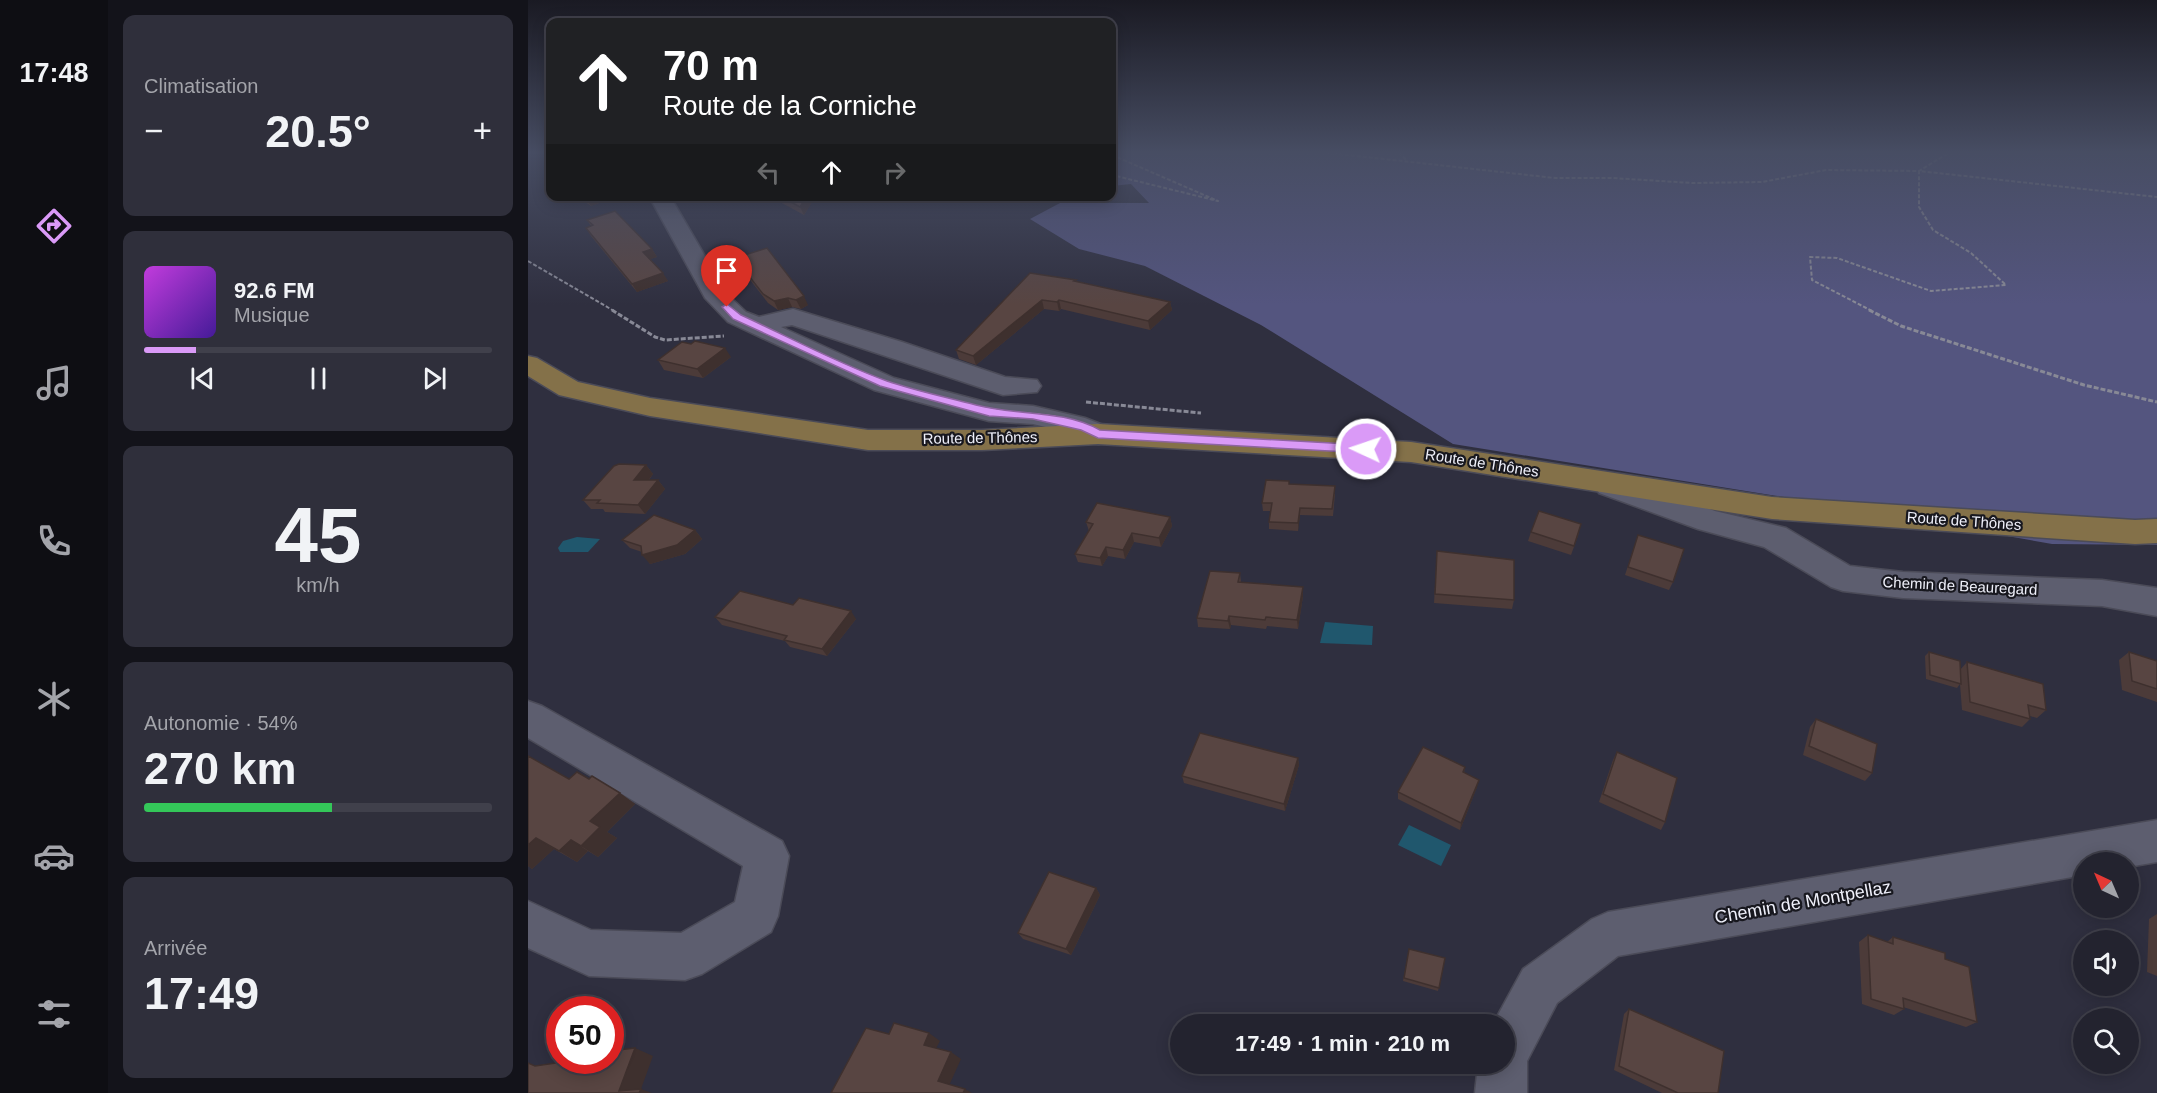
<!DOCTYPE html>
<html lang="fr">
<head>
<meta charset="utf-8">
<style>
  :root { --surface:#23232f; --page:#2f2f3b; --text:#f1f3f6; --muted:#a3a4aa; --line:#40404b; --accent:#da9af7 }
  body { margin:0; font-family:Helvetica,sans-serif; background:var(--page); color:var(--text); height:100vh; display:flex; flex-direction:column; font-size:22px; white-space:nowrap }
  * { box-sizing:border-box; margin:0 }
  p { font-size:20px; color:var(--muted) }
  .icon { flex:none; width:33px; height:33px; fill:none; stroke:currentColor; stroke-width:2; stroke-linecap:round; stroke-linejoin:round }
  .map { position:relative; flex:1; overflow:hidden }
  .details { display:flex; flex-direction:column; gap:15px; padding:15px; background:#13131a; width:420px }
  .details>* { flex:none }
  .banner { position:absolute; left:18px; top:18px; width:570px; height:183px; border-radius:12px; box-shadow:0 3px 15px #0003,0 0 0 2px var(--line); background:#202124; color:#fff; overflow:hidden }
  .needle { width:39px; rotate:316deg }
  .controls { position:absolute; left:1545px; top:852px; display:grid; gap:12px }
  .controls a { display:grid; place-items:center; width:66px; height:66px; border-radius:50%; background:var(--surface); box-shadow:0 3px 15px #0003,0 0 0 2px var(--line); font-size:30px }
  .speed { position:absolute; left:18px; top:996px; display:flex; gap:12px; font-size:30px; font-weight:700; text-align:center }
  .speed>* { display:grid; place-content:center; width:78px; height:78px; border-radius:50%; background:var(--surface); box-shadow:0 3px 15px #0003,0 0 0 2px var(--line); line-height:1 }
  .speed .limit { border:9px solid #d22; background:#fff; color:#111 }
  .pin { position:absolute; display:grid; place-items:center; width:51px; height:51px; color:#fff; margin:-62px -26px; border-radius:50% 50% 50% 0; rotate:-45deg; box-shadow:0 0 6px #0007 }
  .pin .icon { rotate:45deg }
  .me { position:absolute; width:66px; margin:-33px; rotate:273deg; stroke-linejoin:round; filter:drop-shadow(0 0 4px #0008) }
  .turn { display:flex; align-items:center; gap:21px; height:126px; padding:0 18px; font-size:27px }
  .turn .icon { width:78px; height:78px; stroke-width:2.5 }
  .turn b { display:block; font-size:42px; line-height:51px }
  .lanes { display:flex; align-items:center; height:57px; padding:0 18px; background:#0003; justify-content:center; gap:30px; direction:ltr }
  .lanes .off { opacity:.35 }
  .big { font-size:45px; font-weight:700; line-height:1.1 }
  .details .widget { flex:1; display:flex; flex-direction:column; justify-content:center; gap:9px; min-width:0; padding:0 21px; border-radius:12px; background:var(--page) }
  .details .dial { align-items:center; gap:0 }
  .dial b { font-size:78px; line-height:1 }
  .song { display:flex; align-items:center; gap:18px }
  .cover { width:72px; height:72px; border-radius:9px; background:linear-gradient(135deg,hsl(290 70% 55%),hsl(260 70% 35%)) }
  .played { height:6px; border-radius:3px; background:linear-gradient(90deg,var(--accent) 15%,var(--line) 15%) }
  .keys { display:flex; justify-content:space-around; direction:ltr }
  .heat { display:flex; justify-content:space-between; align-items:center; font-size:33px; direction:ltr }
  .charge { height:9px; border-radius:4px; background:linear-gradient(90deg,#34c759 54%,var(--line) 0) }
  .trip { position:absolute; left:642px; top:1014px; width:345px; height:60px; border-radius:30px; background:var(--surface); box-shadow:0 3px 15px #0003,0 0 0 2px var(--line); font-weight:700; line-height:60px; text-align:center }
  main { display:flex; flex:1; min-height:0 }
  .tab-bar { display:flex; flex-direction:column; width:108px; justify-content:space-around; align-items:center; background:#0e0e13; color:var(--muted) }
  .tab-bar .icon { width:42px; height:42px }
  .tab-bar .current { color:var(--accent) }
  .tab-bar b { font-size:27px; color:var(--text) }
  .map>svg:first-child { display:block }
  .green { fill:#54557f }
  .water { fill:#20576d }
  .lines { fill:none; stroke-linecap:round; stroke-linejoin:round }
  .minor-casing { stroke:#4b4b58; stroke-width:3 }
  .major-casing { stroke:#4b4b58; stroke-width:3 }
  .path-far1 { stroke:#888996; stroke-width:2; stroke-dasharray:4 2; stroke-linecap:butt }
  .path { stroke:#888996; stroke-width:3; stroke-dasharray:5 2; stroke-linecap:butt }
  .minor { fill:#5d5e6f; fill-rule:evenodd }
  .major { fill:#847149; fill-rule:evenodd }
  .wall { fill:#4c3b39 }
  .shaded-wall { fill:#3e302e }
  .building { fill:#584542; stroke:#3e302e; stroke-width:1.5 }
  .route { fill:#da9af7; stroke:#8e64a1; stroke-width:1.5 }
  .labels { text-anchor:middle; stroke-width:4.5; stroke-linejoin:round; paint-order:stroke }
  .street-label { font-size:15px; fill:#eff0fa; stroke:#18181f }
  .near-street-label { font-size:18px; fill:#eff0fa; stroke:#18181f }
</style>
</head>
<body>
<main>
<nav class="tab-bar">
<b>17:48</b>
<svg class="icon current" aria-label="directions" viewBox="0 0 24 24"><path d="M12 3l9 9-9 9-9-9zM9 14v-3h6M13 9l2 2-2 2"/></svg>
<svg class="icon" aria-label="music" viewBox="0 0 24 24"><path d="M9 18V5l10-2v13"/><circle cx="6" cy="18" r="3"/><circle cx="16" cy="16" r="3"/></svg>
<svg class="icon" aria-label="phone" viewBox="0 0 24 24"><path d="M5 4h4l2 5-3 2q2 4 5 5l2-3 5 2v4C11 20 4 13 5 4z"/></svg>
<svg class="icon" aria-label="climate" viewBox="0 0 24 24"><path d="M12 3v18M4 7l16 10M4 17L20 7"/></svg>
<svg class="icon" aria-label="car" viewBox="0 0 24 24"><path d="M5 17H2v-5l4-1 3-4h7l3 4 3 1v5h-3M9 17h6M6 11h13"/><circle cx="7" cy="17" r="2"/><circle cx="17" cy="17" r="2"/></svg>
<svg class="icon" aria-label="filters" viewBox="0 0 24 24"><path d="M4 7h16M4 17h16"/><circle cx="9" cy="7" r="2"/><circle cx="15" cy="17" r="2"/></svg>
</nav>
<section class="details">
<div class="widget"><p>Climatisation</p>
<div class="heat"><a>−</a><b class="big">20.5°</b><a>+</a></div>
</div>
<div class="widget">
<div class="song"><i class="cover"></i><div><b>92.6 FM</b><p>Musique</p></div></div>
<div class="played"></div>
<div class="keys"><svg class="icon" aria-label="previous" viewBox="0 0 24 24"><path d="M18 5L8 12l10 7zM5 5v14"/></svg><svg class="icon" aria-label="pause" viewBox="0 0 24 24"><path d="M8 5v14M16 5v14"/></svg><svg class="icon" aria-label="next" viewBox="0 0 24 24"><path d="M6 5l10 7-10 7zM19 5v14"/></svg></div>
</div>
<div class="widget dial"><b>45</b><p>km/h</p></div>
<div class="widget"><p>Autonomie · 54%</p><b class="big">270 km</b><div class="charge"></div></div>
<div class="widget"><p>Arrivée</p><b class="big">17:49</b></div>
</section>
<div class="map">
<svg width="1629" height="1093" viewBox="0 0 1629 1093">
  <rect width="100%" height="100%" fill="#2f2f3f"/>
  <!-- green -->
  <polygon class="green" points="584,152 1629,152 1629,545 1524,544 1312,506 925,444 733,325 617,266 551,249 502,219 532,203 621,203 603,184 584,186"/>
  <!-- water -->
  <g class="water">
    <polygon points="49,537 72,539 60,552 32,552 30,548 35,541"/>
    <polygon points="797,622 845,626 844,645 792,643"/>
    <polygon points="881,825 923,845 913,866 870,845"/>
  </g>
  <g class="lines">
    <defs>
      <g id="minor">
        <polygon points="121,196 142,196 199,294 218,312 231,317 265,309 374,342 477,377 509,380 513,386 509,392 475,395 264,325 253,327 366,378 461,403 505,406 557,418 580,427 585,434 580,441 570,444 548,434 505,424 461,421 346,390 200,322 177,298"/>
        <polygon points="1082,474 1187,511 1258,528 1322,566 1375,572 1574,580 1629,588 1629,616 1574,606 1375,598 1315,591 1303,587 1236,547 1170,529 1071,493 1067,485 1071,477"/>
        <polygon points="0,701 14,706 254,841 261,856 250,916 243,932 174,974 157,980 61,976 0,948 0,901 63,930 153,933 207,902 215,866 0,738"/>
        <polygon points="1629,820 1629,862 1600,867 1600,862 1556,862 1556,875 1090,956 1029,1003 999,1061 999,1093 947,1093 950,1064 976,1064 976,1024 965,1024 995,969 1064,919 1080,912"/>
      </g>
      <polygon id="major" points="0,356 9,358 50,382 122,398 340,430 454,430 570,424 883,442 1244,497 1607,520 1629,519 1629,543 1607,544 1244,519 883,462 570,444 454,450 340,450 122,416 31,395 0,376"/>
    </defs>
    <!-- minor casing -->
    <use href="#minor" class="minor-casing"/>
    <!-- major casing -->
    <use href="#major" class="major-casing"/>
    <!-- path-far1 -->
    <g class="path-far1">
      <polyline points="793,152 1027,178 1085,178 1165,183 1234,182 1298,170 1391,171 1422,152"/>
      <polyline points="871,152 878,160"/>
      <polyline points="584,155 690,201 584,175"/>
      <polyline points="0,261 86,311"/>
      <polyline points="1344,311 1284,280 1282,257 1309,258 1403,291 1478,285 1443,253 1405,230 1391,207 1391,171 1629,197"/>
    </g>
    <!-- path -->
    <g class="path">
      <polyline points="84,310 127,337 137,340 196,336"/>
      <polyline points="1341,310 1373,326 1556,385 1629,402"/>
      <polyline points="558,402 673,413"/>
    </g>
    <!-- minor -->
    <use href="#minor" class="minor"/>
    <!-- major -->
    <use href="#major" class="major"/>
  </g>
  <!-- wall -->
  <g class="wall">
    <polygon points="48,196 91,196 63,206"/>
    <polygon points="241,196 282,196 284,202 276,215"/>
    <polygon points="59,220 124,249 129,257 122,259 140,281 109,292 63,236 58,228 63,226"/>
    <polygon points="207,258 280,305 273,309 264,307 250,310 240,303 212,267"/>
    <polygon points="548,280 548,282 642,302 644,310 622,330 533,309 531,311 516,309 448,365 431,359 428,350"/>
    <polygon points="163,344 203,357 175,378 136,370 130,360"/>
    <polygon points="118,465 125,474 121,480 130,480 137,489 117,514 77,512 75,509 63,509 55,500"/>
    <polygon points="761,481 761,484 807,494 805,516 772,515 770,531 741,529 741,522 743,511 735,511 734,503"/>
    <polygon points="642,517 644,526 633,547 606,542 597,559 580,556 574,566 550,562 547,554 561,531 558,522"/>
    <polygon points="167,530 174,539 157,554 122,564 114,552 102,548 94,540"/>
    <polygon points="1003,532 1051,533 1043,555 1000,541"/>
    <polygon points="1110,535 1145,582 1141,590 1097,575"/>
    <polygon points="909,551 986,600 984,609 906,603"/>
    <polygon points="712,573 713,582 775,596 770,629 739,626 738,629 703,625 702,629 670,627 669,618"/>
    <polygon points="265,605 328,619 299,656 262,647 257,641 194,625 187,617"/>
    <polygon points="1401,652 1432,670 1439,662 1518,710 1509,718 1502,716 1502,719 1494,727 1434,710 1432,684 1429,688 1398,679 1397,656"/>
    <polygon points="1601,652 1629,661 1629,702 1594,690 1591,660"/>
    <polygon points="1288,719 1344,773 1337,781 1275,755 1282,727"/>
    <polygon points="1089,752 1137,822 1133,830 1071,802 1085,760"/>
    <polygon points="0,756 41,779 61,779 92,793 107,804 79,832 89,838 70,857 60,851 49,862 26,849 4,869 0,866"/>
    <polygon points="770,758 771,765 757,811 656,783 654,776"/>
    <polygon points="937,767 936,773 949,787 932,830 870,799 870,792"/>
    <polygon points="568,888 572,895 543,955 495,939 490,933"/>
    <polygon points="1629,914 1629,976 1619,972 1621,919"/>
    <polygon points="1340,935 1359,942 1365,937 1417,959 1449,1022 1438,1027 1375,1007 1376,1009 1366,1015 1334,1004 1331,942"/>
    <polygon points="881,949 917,958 910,991 875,981"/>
    <polygon points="1101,1009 1190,1093 1134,1093 1086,1070 1096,1014"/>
  </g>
  <!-- shaded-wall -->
  <g class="shaded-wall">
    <polygon points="65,196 91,196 63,206 58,199"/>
    <polygon points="279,196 282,196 284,202 276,215 272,207"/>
    <polygon points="124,249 129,257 120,260 115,252"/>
    <polygon points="135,273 140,281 109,292 104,284"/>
    <polygon points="276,296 280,305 273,309 268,300"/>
    <polygon points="260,298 264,307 250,310 246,301"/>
    <polygon points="514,300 516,309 448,365 445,356"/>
    <polygon points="531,300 533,309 531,311 529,302"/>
    <polygon points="642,302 644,310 622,330 620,321"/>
    <polygon points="197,348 203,357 175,378 169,369"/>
    <polygon points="118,465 125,474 114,489 106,480"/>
    <polygon points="130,480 137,489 117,514 110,505"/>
    <polygon points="772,508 772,515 770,531 770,523"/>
    <polygon points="642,517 644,526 633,547 631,538"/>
    <polygon points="167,530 174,539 157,554 122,564 114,555"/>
    <polygon points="604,533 606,542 597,559 595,550"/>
    <polygon points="578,547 580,556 574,566 572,558"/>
    <polygon points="775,587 775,596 770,629 769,620"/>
    <polygon points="323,611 328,619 299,656 294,649"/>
    <polygon points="701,616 703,625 702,629 700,621"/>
    <polygon points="770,758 771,765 757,811 756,804"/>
    <polygon points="951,780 949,787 932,830 933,823"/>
    <polygon points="92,793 107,804 79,832 89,838 70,857 53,846 62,821"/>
    <polygon points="8,838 26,849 4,869 0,866 0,845"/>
    <polygon points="43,840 60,851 49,862 31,851"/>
    <polygon points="568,888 572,895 543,955 538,949"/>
    <polygon points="401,1033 412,1041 406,1052 396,1045"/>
    <polygon points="107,1048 125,1056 113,1089 124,1093 96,1093 91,1091"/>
    <polygon points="423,1052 433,1059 420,1088 410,1081"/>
    <polygon points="437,1089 444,1093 435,1093"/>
  </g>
  <!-- building -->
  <g class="building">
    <polygon points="55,196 65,196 58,199"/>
    <polygon points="252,196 279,196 272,207"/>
    <polygon points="87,211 124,249 115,252 135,273 104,284 58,228 65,225 59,220"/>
    <polygon points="239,248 276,296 268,300 260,298 246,301 235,294 207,258"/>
    <polygon points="502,273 548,280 546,281 642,302 620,321 531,300 529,302 514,300 445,356 428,350"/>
    <polygon points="167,341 197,348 169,369 130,360 154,342 163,344"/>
    <polygon points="91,464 118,465 106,480 130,480 110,505 69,503 72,500 55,500 86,466"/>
    <polygon points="738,480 761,481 761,484 807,486 804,509 772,508 770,523 741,522 744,503 734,503"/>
    <polygon points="569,503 642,517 631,538 604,533 595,550 578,547 572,558 547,554 565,524 558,522"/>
    <polygon points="1011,511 1053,524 1046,546 1003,532"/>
    <polygon points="126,515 167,530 149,545 114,555 113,546 94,540"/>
    <polygon points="1110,535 1156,549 1145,582 1100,567"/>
    <polygon points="909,551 986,560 986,600 907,594"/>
    <polygon points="682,571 712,573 710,582 775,587 769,620 738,617 737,620 701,616 700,621 669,618"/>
    <polygon points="212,591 265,605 271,598 323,611 294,649 256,640 259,636 187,617"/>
    <polygon points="1401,652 1432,661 1433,684 1402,675"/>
    <polygon points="1601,652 1629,661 1629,689 1604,681"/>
    <polygon points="1439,662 1515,684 1518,710 1500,705 1502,719 1442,702"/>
    <polygon points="1288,719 1349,744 1344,773 1281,746"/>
    <polygon points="672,733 770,758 756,804 654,776"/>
    <polygon points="895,747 937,767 935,772 951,780 933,823 870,792"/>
    <polygon points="1089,752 1149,778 1137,822 1075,794"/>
    <polygon points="0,756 41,779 49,772 61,779 64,776 92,793 62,821 72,827 53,846 43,840 31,851 8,838 0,845"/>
    <polygon points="521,872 568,888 538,949 490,933"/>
    <polygon points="1340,935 1365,944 1365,937 1417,953 1417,959 1441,967 1449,1022 1375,998 1376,1009 1343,999"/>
    <polygon points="881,949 917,958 911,988 876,978"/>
    <polygon points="1101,1009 1196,1051 1190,1093 1150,1093 1091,1066"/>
    <polygon points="366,1023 401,1033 396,1045 423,1052 410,1081 437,1089 435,1093 303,1093 338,1028 361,1034"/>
    <polygon points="107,1048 91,1091 113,1089 111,1093 0,1093 0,1063 7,1066 49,1060 82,1060 82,1051"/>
  </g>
  <!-- sky -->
  <linearGradient id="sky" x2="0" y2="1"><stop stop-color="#1a1a23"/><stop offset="0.5" stop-color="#474d63"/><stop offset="1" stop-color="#474d63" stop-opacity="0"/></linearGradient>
  <rect width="1629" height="305" fill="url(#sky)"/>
  <!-- route -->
  <path class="route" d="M199,304L213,315C261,337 309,363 359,381C388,391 418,397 448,405C489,416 534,409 572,430L838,445L844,449L838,453L570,438L553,430L505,419L461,416L352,386L205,319L194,307Z"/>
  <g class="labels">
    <!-- street labels -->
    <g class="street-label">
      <text transform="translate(452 438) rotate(-1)" y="5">Route de Thônes</text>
      <text transform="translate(954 463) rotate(9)" y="5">Route de Thônes</text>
      <text transform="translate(1436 521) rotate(4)" y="5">Route de Thônes</text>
      <text transform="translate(1432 586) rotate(3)" y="5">Chemin de Beauregard</text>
    </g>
    <!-- near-street labels -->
    <g class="near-street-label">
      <text transform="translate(1275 902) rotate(-10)" y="6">Chemin de Montpellaz</text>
    </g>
  </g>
</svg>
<div class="controls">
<a><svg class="needle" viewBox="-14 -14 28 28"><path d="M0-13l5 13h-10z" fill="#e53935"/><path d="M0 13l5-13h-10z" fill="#a3a4aa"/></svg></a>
<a><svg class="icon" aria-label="sound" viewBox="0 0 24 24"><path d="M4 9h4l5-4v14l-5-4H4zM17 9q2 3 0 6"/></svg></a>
<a><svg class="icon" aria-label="search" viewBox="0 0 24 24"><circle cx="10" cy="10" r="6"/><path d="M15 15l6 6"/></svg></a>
</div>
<div class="speed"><div class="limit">50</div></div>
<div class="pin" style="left:199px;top:307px;background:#d93025"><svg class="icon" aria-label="arrive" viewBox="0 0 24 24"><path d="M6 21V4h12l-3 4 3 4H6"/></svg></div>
<svg class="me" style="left:838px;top:449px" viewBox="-20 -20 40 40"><circle r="17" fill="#da9af7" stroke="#fff" stroke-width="3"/><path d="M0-11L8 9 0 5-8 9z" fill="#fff"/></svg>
<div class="trip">17:49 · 1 min · 210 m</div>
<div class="banner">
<div class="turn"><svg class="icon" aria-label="ahead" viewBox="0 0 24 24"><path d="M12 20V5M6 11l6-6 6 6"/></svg><div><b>70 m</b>Route de la Corniche</div></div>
<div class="lanes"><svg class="icon off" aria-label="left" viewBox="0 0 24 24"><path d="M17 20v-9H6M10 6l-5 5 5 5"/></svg><svg class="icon" aria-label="ahead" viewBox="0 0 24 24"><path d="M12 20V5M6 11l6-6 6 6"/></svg><svg class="icon off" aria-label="right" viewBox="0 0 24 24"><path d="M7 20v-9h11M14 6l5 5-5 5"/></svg></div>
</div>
</div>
</main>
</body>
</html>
